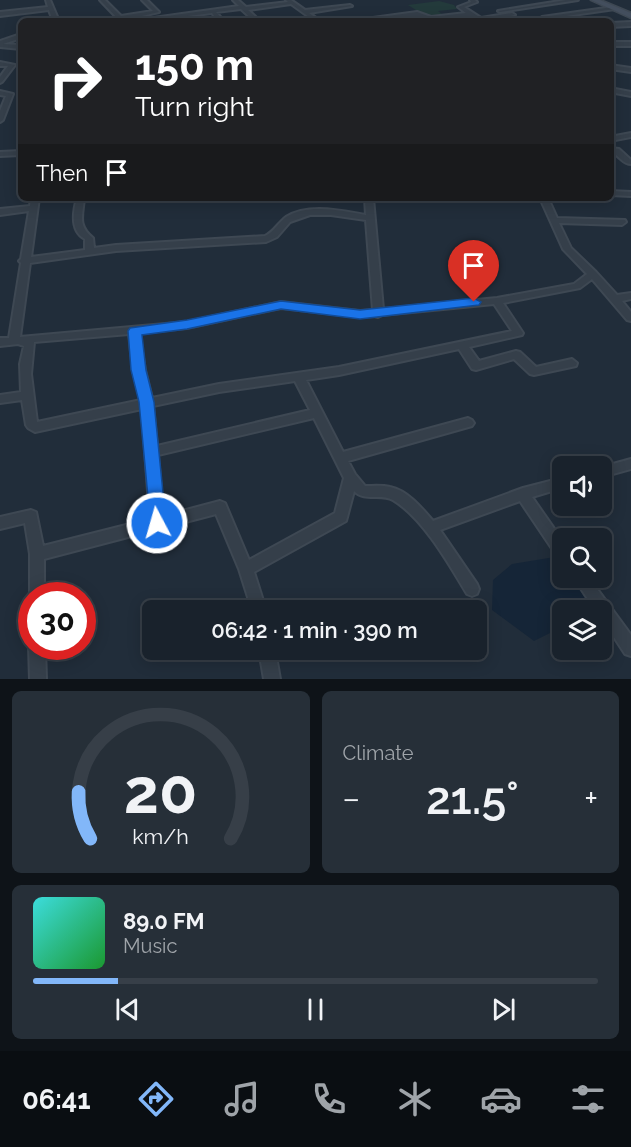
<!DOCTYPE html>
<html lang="en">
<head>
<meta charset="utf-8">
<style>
  :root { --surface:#19222c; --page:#262f38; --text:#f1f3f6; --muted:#9fa4a9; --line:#373f48; --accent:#82b7f9 }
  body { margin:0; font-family:Raleway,sans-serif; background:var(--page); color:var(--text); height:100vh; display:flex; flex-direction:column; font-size:22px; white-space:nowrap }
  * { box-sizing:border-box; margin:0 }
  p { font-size:20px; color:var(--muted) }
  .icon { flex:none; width:33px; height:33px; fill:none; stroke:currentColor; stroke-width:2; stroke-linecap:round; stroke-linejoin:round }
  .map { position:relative; height:679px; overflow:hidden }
  .side { display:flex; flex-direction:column; gap:12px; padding:12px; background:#0e1318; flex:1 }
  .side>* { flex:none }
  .top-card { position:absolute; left:18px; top:18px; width:596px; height:183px; border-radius:9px; box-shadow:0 3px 15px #0003,0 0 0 2px var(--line); background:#202124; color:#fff; overflow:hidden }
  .tools { position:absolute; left:552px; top:456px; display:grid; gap:12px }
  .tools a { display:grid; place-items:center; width:60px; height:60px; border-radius:9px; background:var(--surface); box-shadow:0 3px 15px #0003,0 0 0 2px var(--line); font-size:30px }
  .speed { position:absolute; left:18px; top:582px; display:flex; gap:12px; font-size:30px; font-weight:700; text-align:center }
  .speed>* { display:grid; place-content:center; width:78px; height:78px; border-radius:50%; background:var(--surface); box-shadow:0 3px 15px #0003,0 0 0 2px var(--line); line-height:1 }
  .speed .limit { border:9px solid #d22; background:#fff; color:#111 }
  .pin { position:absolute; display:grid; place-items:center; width:51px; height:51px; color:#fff; margin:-62px -26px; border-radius:50% 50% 50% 0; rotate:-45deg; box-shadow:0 0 6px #0007 }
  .pin .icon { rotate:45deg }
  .me { position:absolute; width:66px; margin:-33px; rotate:354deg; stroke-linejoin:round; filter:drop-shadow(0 0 4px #0008) }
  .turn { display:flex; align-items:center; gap:21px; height:126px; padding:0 18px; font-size:27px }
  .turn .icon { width:78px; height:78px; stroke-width:2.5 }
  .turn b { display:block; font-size:42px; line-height:51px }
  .then { display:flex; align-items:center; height:57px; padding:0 18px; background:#0003; gap:12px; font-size:22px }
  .big { font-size:45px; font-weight:600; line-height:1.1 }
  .side .widget { flex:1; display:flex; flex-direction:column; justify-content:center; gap:9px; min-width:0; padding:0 21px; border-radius:9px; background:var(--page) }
  .side .dial { align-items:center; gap:0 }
  .dial svg { height:156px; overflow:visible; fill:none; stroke:var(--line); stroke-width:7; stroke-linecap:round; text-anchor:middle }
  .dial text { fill:var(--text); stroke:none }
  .song { display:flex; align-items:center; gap:18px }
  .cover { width:72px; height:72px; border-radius:9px; background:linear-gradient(135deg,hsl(180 70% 55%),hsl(130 70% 35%)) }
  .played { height:6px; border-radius:3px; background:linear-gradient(90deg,var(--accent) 15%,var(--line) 15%) }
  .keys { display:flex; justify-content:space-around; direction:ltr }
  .heat { display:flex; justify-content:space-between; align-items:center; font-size:33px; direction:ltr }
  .side .tiles { flex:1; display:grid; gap:12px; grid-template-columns:1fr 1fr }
  .widget:last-child { grid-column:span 2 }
  .trip { position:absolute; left:142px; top:600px; width:345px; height:60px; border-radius:9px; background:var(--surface); box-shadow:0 3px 15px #0003,0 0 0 2px var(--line); font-weight:600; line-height:60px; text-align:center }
  .tab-bar { display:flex; height:96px; justify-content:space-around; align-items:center; background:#0a0e12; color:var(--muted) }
  .tab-bar .icon { width:42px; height:42px }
  .tab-bar .on { color:var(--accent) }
  .tab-bar b { font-size:27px; color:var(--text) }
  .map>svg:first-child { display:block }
  .green { fill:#233a3b }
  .water { fill:#152537 }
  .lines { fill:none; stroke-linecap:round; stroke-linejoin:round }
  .street-casing { stroke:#3e4853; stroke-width:4 }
  .secondary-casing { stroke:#3e4853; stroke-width:3 }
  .street { fill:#353f4a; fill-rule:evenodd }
  .secondary { fill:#434e5d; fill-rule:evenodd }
  .route { fill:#1a73e8; stroke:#114b97; stroke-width:1.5 }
</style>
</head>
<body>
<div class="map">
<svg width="631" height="679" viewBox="0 0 631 679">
  <rect width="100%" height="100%" fill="#212d3a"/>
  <!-- green -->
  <polygon class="green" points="439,1 454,5 457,9 438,11 443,15 427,17 408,5"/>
  <!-- water -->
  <polygon class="water" points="561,556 562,578 575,578 595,610 562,610 562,627 534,641 492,610 493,580 512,564"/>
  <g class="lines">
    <defs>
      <g id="street">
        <polygon points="46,0 50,0 59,21 53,21 49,10 0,16 0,12 48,7"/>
        <polygon points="100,0 105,0 121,16 153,11 142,0 147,0 159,12 120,21"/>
        <polygon points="233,0 238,0 246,7 288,2 286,0 291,0 305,10 350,5 352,6 309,13 316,18 305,21 294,21 309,17 291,4 248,10 260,21 254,21 241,9 216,12 224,21 218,21 212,13 147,21 132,21 239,6"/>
        <polygon points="470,0 475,0 477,2 464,7 481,18 512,13 515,15 485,21 478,21 470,16 431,21 417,16 366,21 358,20 417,12 431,17 466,13 458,7 471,2"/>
        <polygon points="566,0 578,0 500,12 498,11"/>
        <polygon points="613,7 615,9 545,19 542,17"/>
        <polygon points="631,22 631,26 610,27 610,23"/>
        <polygon points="21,34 21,38 3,44 21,45 21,49 0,47 0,41"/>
        <rect x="611" y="42" width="20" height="4"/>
        <polygon points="0,62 15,65 2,82 0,83 0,77 8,66 0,66"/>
        <polygon points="610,65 631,68 631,72 610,69"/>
        <polygon points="610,88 631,92 631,96 610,92"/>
        <polygon points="0,91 13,94 3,120 0,122 0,111 6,96 0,95"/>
        <polygon points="631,133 631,137 610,141 610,137"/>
        <path d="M610,148L619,149L631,160V164C622,164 619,154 610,152Z"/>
        <polygon points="21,151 21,155 0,156 0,152"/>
        <polygon points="610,191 631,192 631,196 610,195"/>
        <path d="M31,198H39L31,257L85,250V239C70,231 73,212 77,198L84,199C82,217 78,226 93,238L94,248L116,245L265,236C274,232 278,223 286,217C309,203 341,211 366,215L365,198H373L383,309L497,298L574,284L587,274L563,249L540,198H548L557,218L625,220L626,222L622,225L559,223L571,248L596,272L617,295L631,293V299L622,301L631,312V321L627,320L592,279L580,288L503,303L523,333L522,335L469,347L479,361L516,351L520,352L536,367L572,359L577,363L576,366L534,375L530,374L514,359L476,370L472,369L459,349L339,375L306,380L343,452L468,418L472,420L474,423L472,426L348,461L355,474L365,486C373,486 382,485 390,487C408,491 421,507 433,521L523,488L562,478V488L532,497L562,540V557L557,556L520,501L440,530L477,584L479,589L477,594L472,596L467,594C449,564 423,518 393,500C381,493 364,502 354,491L346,521L254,572L266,610H252L239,569L216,514L44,559V596H32V600L30,596V554L25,523L0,529V517L31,510L36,512L43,546L150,519L142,409L35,432L28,428L26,425L22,400L0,403V395L21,392L20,364L24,346L18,344L0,346V338H9L21,263L19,261L21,259L29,211L0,215V209L30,206ZM310,215H331L366,220L373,310L360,311L281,302L187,322L20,337L30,263L116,251L266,242L277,237L290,222ZM494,304L512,331L339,367L219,384L152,398L145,370L139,333L187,328L281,308L360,317L374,316L378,317L382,315ZM129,334L133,370L141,400L37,422L31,374L34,342ZM295,381L310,410L157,446L153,406L219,392ZM314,418L344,478L335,513L249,560L225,503L220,501L163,516L158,455Z"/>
        <polygon points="407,198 465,198 461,200 411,200"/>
        <polygon points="631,459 631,469 602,477 602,467"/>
        <polygon points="574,578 589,578 631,635 631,656 625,654 602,619 602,610 595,610"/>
        <polygon points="31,640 32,646 45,646 46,679 30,679 29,646"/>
        <polygon points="259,650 275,650 280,679 264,679"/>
      </g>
      <polygon id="secondary" points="591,0 600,0 631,13 631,18"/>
    </defs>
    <!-- street casing -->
    <use href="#street" class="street-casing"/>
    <!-- secondary casing -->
    <use href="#secondary" class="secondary-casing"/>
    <!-- street -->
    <use href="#street" class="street"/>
    <!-- secondary -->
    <use href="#secondary" class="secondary"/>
  </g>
  <!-- route -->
  <polygon class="route" points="474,298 481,302 479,305 360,319 281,309 187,329 142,335 146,370 154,402 166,523 163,529 157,531 151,529 139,402 131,370 128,331 130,328 187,320 281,301 360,310"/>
</svg>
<div class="tools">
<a><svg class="icon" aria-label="sound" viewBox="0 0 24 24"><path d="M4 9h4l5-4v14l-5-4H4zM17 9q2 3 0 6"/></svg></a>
<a><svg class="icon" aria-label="search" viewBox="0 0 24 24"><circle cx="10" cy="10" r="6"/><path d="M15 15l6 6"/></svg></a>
<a><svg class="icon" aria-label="layers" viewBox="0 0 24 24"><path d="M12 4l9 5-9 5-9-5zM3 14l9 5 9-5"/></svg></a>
</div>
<div class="speed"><div class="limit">30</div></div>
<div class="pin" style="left:474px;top:302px;background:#d93025"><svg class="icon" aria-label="arrive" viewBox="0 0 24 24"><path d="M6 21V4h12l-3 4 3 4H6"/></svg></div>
<svg class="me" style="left:157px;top:523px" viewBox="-20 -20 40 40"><circle r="17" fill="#1a73e8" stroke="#fff" stroke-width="3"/><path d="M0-11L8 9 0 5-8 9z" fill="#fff"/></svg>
<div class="trip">06:42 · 1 min · 390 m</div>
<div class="top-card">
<div class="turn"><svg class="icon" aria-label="right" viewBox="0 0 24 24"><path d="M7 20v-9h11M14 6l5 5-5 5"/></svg><div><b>150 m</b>Turn right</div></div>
<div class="then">Then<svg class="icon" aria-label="arrive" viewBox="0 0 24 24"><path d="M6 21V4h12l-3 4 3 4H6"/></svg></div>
</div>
</div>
<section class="side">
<div class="tiles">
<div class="widget dial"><svg viewBox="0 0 100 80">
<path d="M14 69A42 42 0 1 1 86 69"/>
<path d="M14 69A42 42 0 0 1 8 45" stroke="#82b7f9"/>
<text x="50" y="56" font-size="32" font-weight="700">20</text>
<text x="50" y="72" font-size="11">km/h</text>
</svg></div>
<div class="widget"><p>Climate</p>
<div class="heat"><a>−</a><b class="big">21.5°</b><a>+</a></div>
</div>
<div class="widget">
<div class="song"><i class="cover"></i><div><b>89.0 FM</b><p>Music</p></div></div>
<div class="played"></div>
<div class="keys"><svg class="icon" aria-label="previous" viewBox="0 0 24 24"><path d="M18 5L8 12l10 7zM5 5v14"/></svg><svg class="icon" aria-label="pause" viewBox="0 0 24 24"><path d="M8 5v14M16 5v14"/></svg><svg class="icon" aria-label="next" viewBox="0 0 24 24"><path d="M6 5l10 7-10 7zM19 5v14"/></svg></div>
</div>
</div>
</section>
<nav class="tab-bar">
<b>06:41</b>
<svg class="icon on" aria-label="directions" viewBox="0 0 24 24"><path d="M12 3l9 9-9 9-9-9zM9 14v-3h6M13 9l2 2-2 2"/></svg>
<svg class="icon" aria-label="music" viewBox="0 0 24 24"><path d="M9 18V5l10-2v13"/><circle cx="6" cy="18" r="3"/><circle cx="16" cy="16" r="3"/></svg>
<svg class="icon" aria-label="phone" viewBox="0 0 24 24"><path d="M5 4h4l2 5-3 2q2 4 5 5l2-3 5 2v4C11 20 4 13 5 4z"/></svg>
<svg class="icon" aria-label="climate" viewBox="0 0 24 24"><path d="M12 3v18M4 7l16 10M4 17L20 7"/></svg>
<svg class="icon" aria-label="car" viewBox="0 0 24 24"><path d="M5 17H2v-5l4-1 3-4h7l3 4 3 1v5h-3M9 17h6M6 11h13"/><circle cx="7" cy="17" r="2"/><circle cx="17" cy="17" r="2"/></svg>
<svg class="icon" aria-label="filters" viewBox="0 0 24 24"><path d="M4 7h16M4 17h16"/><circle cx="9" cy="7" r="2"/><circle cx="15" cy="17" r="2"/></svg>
</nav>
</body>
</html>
